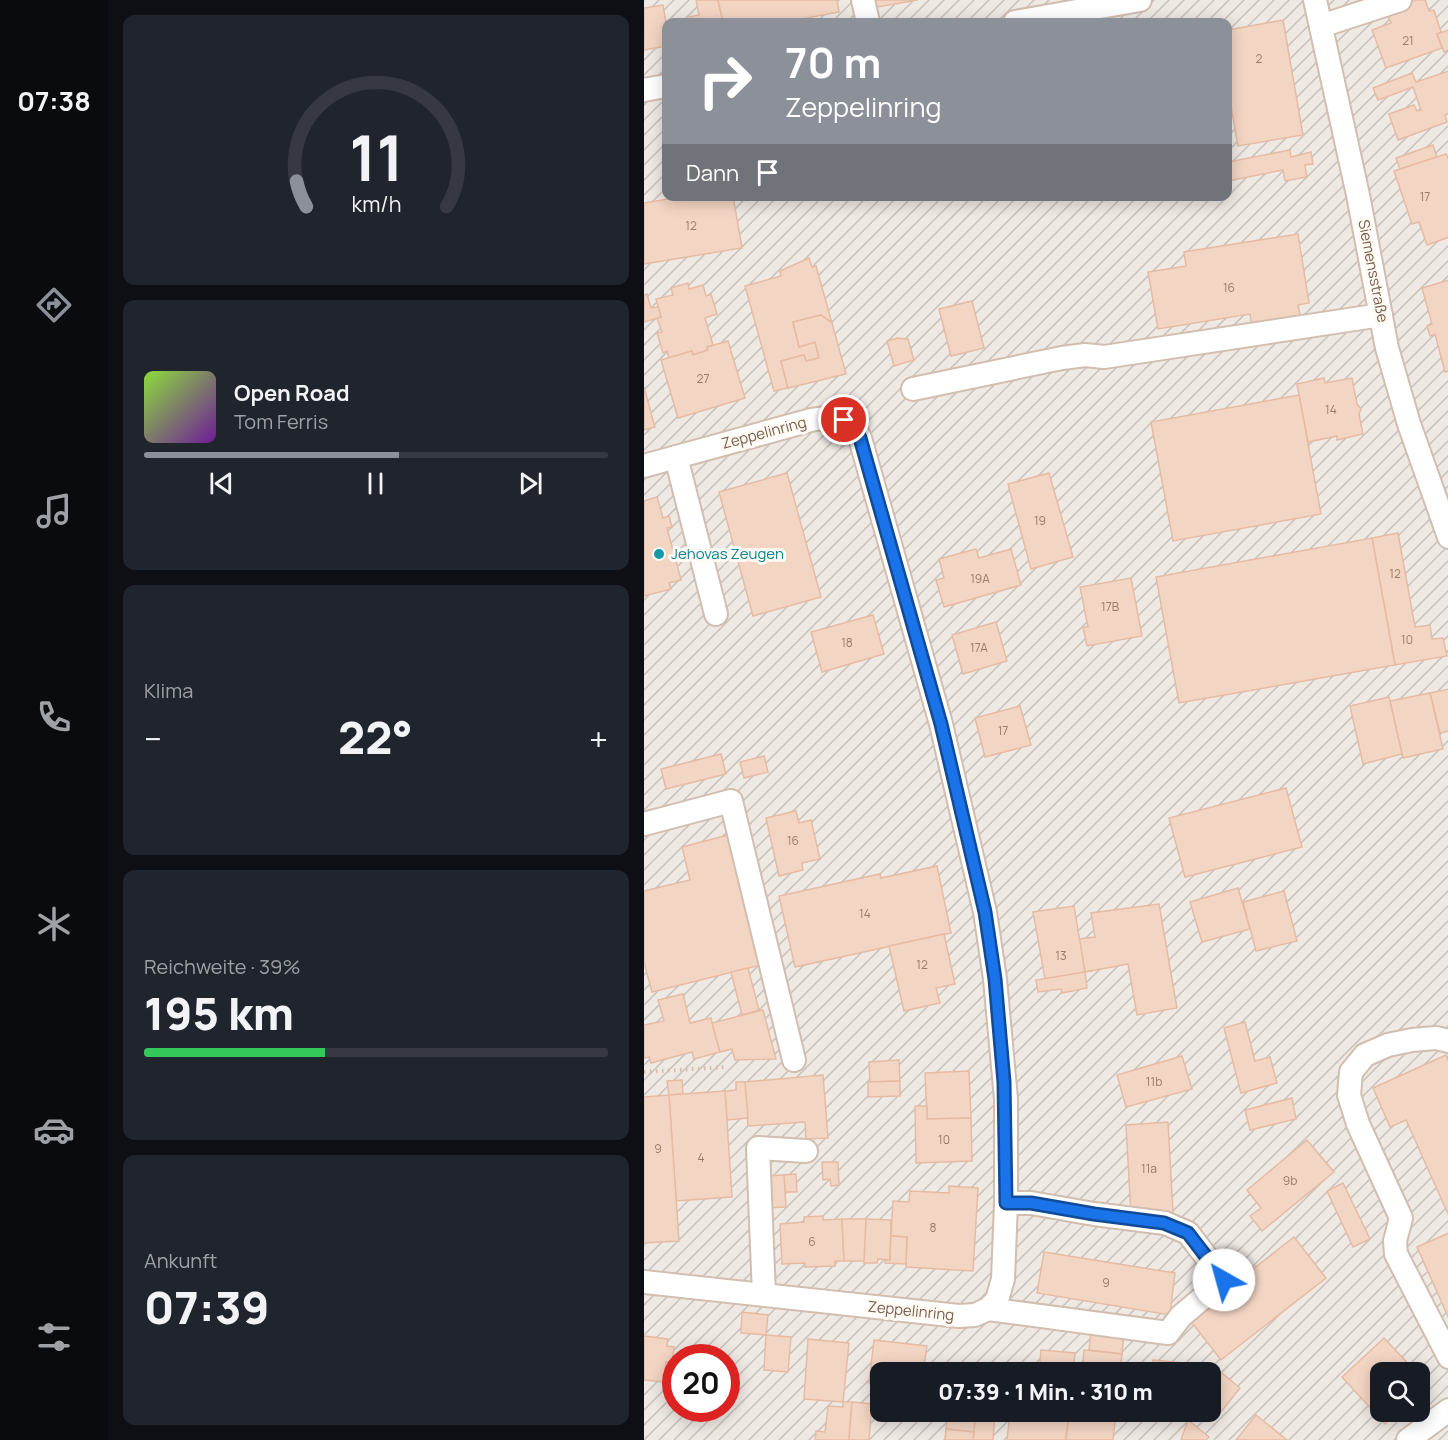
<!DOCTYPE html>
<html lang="de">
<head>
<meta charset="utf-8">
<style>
  :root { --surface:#171b24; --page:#20242c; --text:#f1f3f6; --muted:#9ea1a6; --line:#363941; --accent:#8c9099 }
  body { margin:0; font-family:Manrope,sans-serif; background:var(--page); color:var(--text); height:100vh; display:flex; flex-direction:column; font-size:22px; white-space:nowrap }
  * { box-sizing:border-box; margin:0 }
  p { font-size:20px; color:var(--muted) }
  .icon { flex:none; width:33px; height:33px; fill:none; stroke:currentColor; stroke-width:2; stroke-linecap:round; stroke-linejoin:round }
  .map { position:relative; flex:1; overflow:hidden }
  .drawer { display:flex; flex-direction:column; gap:15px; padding:15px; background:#0d0f14; width:536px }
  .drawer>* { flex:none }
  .hud { position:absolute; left:18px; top:18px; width:570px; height:183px; border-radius:12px; box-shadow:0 3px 15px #0003; background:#8c9099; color:#fff; overflow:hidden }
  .controls { position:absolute; left:726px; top:1362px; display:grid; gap:12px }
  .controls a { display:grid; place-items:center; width:60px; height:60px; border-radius:12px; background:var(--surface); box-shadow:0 3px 15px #0003; font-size:30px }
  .speed { position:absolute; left:18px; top:1344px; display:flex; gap:12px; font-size:30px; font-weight:700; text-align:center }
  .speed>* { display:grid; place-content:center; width:78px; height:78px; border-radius:50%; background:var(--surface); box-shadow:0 3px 15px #0003; line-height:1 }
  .speed .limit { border:9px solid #d22; background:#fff; color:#111 }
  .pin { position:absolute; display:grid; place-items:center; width:51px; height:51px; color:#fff; margin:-26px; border:3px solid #fff; border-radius:50%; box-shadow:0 2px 6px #0007 }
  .me { position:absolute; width:66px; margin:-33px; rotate:322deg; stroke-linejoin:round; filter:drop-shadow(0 0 4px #0008) }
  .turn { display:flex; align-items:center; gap:21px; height:126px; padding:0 24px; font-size:27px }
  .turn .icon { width:78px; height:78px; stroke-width:2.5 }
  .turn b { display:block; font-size:42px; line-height:51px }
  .then { display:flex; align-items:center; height:57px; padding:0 24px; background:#0003; gap:12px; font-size:22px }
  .big { font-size:45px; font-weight:800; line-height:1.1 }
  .drawer .widget { flex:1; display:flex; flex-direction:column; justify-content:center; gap:9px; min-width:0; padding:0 21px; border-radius:12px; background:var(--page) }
  .drawer .dial { align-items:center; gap:0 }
  .dial svg { height:156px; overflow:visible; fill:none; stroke:var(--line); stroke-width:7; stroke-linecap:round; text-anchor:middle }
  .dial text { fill:var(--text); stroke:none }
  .song { display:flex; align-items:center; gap:18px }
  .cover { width:72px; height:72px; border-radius:9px; background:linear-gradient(135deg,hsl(90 70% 55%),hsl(280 70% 35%)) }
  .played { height:6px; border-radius:3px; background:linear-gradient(90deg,var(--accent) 55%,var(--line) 55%) }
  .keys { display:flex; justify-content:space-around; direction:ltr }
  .heat { display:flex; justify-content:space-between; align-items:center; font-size:33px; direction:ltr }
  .charge { height:9px; border-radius:4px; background:linear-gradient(90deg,#34c759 39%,var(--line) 0) }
  .trip { position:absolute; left:226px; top:1362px; width:351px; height:60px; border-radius:12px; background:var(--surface); box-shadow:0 3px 15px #0003; font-weight:800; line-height:60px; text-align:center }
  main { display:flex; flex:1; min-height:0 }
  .menu { display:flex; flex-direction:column; width:108px; justify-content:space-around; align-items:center; background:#090b0e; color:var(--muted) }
  .menu .icon { width:42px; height:42px }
  .menu .current { color:var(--accent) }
  .menu b { font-size:27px; color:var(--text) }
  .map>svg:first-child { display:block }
  .industrial { fill:url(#industrial-furrows); fill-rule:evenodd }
  .building { fill:#f3d5c3; stroke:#e6bba3; stroke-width:1.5 }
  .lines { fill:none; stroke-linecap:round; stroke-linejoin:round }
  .minor-casing { stroke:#d1beb0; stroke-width:26 }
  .path { stroke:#d9b8a5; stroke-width:4; stroke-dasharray:1.5 4.5; stroke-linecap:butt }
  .minor { stroke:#fff; stroke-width:22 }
  .route-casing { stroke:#114b97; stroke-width:15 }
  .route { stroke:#1a73e8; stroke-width:10 }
  .culture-dot { fill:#0f9aa8; stroke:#fffaf3; stroke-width:2 }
  .labels { text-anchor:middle; stroke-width:6; stroke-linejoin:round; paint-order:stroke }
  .number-label { font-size:12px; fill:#987a6a }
  .street-label { font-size:15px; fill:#7a5c4d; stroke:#fffaf3 }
  .culture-label { font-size:15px; fill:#0d838f; stroke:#fffaf3; text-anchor:start }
</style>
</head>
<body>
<main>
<nav class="menu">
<b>07:38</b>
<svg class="icon current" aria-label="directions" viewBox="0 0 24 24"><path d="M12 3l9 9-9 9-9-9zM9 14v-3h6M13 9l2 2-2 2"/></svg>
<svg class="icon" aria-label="music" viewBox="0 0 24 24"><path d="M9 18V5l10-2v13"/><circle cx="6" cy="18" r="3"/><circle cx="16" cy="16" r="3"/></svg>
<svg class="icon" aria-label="phone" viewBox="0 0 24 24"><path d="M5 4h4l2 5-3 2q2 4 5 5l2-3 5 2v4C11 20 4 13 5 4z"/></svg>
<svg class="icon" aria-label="climate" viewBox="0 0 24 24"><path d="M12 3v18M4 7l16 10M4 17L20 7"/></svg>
<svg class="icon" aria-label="car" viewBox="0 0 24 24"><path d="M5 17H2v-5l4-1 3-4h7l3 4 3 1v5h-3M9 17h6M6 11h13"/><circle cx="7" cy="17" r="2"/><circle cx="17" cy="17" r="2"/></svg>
<svg class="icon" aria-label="filters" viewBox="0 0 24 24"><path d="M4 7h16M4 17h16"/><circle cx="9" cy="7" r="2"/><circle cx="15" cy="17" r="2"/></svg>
</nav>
<section class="drawer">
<div class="widget dial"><svg viewBox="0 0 100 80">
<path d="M14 69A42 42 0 1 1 86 69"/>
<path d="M14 69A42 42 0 0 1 9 56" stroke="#8c9099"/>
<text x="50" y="56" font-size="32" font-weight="700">11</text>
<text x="50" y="72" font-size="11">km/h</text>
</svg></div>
<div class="widget">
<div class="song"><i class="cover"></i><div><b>Open Road</b><p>Tom Ferris</p></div></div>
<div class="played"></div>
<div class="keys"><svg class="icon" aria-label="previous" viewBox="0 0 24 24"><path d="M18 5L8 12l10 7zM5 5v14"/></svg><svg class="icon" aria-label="pause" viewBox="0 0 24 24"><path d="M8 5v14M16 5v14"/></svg><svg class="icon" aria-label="next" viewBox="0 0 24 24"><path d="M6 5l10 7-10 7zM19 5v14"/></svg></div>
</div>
<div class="widget"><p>Klima</p>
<div class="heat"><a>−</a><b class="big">22°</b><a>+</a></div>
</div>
<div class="widget"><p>Reichweite · 39%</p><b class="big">195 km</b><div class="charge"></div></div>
<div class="widget"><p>Ankunft</p><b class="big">07:39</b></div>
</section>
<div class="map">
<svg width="805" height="1440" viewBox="0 0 805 1440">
  <defs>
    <pattern id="industrial-furrows" width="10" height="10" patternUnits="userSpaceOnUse" patternTransform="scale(1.5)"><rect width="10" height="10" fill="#efe9e4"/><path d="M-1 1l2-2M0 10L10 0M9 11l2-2" fill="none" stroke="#c7c0bb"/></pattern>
  </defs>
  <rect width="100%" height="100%" fill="#fdf6ec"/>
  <!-- industrial -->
  <path class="industrial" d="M0,0H804V1440H0ZM22,22H584V196H22ZM32,1358H82V1408H32ZM237,1372H567V1412H237ZM736,1372H776V1412H736Z"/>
  <!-- building -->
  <g class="building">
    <polygon points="52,0 74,0 79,22 47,22 45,17 55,15"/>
    <polygon points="74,0 193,0 195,12 142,22 79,22"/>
    <polygon points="227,0 274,0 228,8"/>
    <polygon points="770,0 781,0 785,11 790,10 797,32 793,34 798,48 742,68 728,30 747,23 742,10"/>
    <polygon points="19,5 22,23 22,46 0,50 0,8"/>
    <polygon points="639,20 659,135 594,146 584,89 584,30"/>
    <polygon points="805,30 805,50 800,52 793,34"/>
    <polygon points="805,71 805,113 801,115 803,122 754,140 745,114 770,105 773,111 777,110 769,87 734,100 729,88 768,73 772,82"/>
    <polygon points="789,145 793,157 756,169 752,158"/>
    <polygon points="646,150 647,157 667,152 669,164 661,165 663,177 641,181 639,170 584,181 584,162"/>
    <polygon points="802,154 805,160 805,237 783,245 775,222 768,224 750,171"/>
    <polygon points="42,196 89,196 98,248 0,264 0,203"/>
    <polygon points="654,234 665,303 654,305 657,319 608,327 606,314 514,329 504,272 542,266 540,252"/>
    <polygon points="165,258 168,267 172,266 188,323 177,315 149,322 155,347 171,342 175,358 162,361 160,355 137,361 144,388 130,391 101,286 137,276 136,271"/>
    <polygon points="805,280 805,371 801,372 791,334 786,336 783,326 788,324 778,288"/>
    <polygon points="44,283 45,289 59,285 62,296 67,294 73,314 61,318 69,345 63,347 64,350 49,355 48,351 25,358 23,351 19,353 13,333 18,332 13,318 17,317 12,299 29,295 27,288"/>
    <polygon points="3,294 7,308 14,307 17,317 0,322 0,295"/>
    <polygon points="328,301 340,348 307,356 295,309"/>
    <polygon points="177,315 188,323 202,374 144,388 137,361 160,355 162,361 175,358 171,342 155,347 149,322"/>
    <polygon points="253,338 264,339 270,360 250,366 243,341"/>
    <polygon points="84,341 101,398 34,418 17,360 48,351 49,355 64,350 63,347"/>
    <polygon points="680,378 681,383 708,378 713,404 717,409 715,414 719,434 693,440 693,436 664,442 653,384"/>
    <polygon points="0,387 11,427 0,430"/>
    <polygon points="655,395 677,514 529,541 507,422"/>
    <polygon points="143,473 177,597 109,616 75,492"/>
    <polygon points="405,473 429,557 387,569 364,484"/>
    <polygon points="13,497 19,518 25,516 28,527 23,528 37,580 25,583 27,589 0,596 0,501"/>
    <polygon points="754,533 771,627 786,625 788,639 799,638 803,656 751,665 728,538"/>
    <polygon points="728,538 751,665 535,703 512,577"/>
    <polygon points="332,549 335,558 367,549 377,585 300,607 292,580 300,578 295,559"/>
    <polygon points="487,578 498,636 443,646 439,627 444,627 436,587"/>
    <polygon points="229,615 240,654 178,672 167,632"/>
    <polygon points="352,622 363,661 319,674 308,635"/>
    <polygon points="805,689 805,731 796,733 786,693"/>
    <polygon points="786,693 799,749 759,758 746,701"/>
    <polygon points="745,697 758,754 719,764 706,706"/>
    <polygon points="376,706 387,745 341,757 331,718"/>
    <polygon points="77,754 82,774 22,789 17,769"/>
    <polygon points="120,756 124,772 100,778 96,762"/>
    <polygon points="642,788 658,847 541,877 525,818"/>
    <polygon points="152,811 155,823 167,820 176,859 158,863 159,870 135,876 122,818"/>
    <polygon points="88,834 121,964 8,992 0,962 0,891 46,880 38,847"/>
    <polygon points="293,866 307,933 151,967 135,896 236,874 237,878"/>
    <polygon points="594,888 606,929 558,942 546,902"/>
    <polygon points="640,891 653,941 612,951 599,902"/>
    <polygon points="515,904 533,1008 493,1015 484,964 441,972 435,939 451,937 447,913"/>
    <polygon points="430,906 441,972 401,979 389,912"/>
    <polygon points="300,934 311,984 292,988 296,1003 260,1011 245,946"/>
    <polygon points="104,968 115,1010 98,1015 87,972"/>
    <polygon points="441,972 443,988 418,993 417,989 394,992 392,980"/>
    <polygon points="39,994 46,1023 67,1018 76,1052 50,1059 48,1052 7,1063 5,1057 0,1058 0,1025 20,1021 14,1000"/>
    <polygon points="119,1010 132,1059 91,1060 88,1049 76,1052 68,1023"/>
    <polygon points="601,1022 611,1061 626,1057 633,1083 597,1093 580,1028"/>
    <polygon points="802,1055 805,1062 805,1216 762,1120 746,1127 729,1088"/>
    <polygon points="538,1056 548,1089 482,1107 473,1075"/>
    <polygon points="255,1060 256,1081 226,1082 225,1062"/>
    <polygon points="325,1071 327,1118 283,1119 281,1073"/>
    <polygon points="179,1075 184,1138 162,1139 161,1122 104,1126 101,1082"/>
    <polygon points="38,1080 39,1094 25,1095 23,1081"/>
    <polygon points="256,1081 256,1096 224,1097 224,1082"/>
    <polygon points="92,1082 101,1082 104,1118 83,1120 81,1091 92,1090"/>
    <polygon points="81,1091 88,1197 32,1201 25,1095"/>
    <polygon points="25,1095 35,1241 0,1243 0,1097"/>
    <polygon points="648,1098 652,1119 606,1130 601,1110"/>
    <polygon points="271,1106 283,1106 283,1119 327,1118 328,1161 272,1163"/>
    <polygon points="524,1122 529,1213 487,1215 482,1125"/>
    <polygon points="663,1140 690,1172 618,1231 606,1216 617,1208 603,1190"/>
    <polygon points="178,1162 194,1162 195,1185 187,1186 186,1179 179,1180"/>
    <polygon points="152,1174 153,1192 141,1192 140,1175"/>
    <polygon points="140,1175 142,1207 123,1208 121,1176"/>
    <polygon points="699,1183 726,1239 709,1247 683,1191"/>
    <polygon points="305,1186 334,1188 329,1271 262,1267 263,1237 247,1236 249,1201 265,1202 266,1191 305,1193"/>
    <polygon points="179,1216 179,1220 198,1219 200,1261 191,1261 191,1266 161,1267 161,1263 138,1264 136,1224 160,1222 160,1217"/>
    <polygon points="198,1219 222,1219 221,1261 200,1261"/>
    <polygon points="222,1219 247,1220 246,1260 234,1259 233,1263 220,1263"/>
    <polygon points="805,1233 805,1319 773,1247"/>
    <polygon points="247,1236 263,1237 262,1264 241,1263 241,1260 246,1260"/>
    <polygon points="650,1237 682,1278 577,1360 545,1319"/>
    <polygon points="400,1252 531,1273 526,1315 393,1293"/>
    <polygon points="98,1312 124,1315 122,1335 97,1333"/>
    <polygon points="447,1331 480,1334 478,1354 445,1350"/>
    <polygon points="122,1335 147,1337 144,1372 120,1370"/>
    <polygon points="0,1336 24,1339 23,1346 30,1347 28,1362 22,1362 20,1382 0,1380"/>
    <polygon points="740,1338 772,1372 736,1372 736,1412 754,1412 741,1424 698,1377"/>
    <polygon points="164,1339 205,1343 199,1402 160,1399"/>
    <polygon points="230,1340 283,1346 279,1372 237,1372 237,1384 225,1383"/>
    <polygon points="397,1350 431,1353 429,1372 395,1372"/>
    <polygon points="440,1350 478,1354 476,1372 438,1372"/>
    <polygon points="509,1360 540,1363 539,1372 508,1372"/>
    <polygon points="540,1363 573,1369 567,1381 567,1372 539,1372"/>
    <polygon points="573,1369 596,1388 573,1417 566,1412 567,1381"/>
    <polygon points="776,1377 783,1385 776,1392"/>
    <polygon points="199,1402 208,1402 205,1440 171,1440 172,1431 181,1432 184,1406 199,1407"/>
    <polygon points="208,1402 228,1404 225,1440 205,1440"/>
    <polygon points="304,1412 332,1412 330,1432 302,1429"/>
    <polygon points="332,1412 351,1412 349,1440 329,1440"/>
    <polygon points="366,1412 425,1412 422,1440 363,1440"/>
    <polygon points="425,1412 472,1412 469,1440 422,1440"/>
    <polygon points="612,1415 643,1440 592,1440"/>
    <polygon points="544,1420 565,1437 562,1440 537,1440"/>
    <polygon points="302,1429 330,1432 329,1440 301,1440"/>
  </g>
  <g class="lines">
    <defs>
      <g id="minor">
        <polyline points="219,0 224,22"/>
        <polyline points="671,0 714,195 743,348 765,424 805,537"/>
        <polyline points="371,22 496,0"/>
        <polyline points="677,26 756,0"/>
        <polyline points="0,90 22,86"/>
        <polyline points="269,389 418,358 441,355 460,357 737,315"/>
        <polyline points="32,457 72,614"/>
        <path d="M0,466L167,420C190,416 205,415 216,438L297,724L341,912L351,979L362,1099V1203L359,1279L353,1300L344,1309L331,1315L315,1316L0,1282"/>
        <polyline points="0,824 87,801 150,1060"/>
        <polyline points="805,1041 792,1038 768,1040 744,1045 721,1055 707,1072 705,1095 714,1124 757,1218 751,1241 752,1254 805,1357"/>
        <polyline points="120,1295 114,1148 162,1151"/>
        <polyline points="344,1309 524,1333 537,1316 580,1280 544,1233 521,1223 450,1214 387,1203 362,1203"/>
        <polyline points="764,1440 805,1410"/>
      </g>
    </defs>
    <!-- minor casing -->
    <use href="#minor" class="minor-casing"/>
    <!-- path -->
    <polyline class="path" points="0,1072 83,1067"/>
    <!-- minor -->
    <use href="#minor" class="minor"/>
  </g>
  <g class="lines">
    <defs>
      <polyline id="route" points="200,420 212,429 216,438 297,724 341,912 351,979 360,1082 362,1203 387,1203 450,1214 520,1223 544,1233 580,1280"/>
    </defs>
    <!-- route casing -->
    <use href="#route" class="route-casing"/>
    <!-- route -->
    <use href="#route" class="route"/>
  </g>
  <!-- markers -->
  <circle class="culture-dot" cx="15" cy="554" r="6"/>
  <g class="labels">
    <!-- number labels -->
    <g class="number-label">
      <text x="764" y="45">21</text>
      <text x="615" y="63">2</text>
      <text x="781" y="201">17</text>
      <text x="47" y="230">12</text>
      <text x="585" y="292">16</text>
      <text x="59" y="383">27</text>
      <text x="687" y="414">14</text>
      <text x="396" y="525">19</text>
      <text x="751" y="578">12</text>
      <text x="336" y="583">19A</text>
      <text x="466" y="611">17B</text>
      <text x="763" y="644">10</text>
      <text x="203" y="647">18</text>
      <text x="335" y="652">17A</text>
      <text x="359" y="735">17</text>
      <text x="149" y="845">16</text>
      <text x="221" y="918">14</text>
      <text x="417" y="960">13</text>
      <text x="278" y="969">12</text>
      <text x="510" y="1086">11b</text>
      <text x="300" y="1144">10</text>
      <text x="14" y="1153">9</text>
      <text x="57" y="1162">4</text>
      <text x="505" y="1173">11a</text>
      <text x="646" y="1185">9b</text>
      <text x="289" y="1232">8</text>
      <text x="168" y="1246">6</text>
      <text x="462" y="1287">9</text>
    </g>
    <!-- street labels -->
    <g class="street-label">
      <text transform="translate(729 271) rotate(79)" y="5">Siemensstraße</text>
      <text transform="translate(120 433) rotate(-15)" y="5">Zeppelinring</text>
      <text transform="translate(267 1311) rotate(6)" y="5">Zeppelinring</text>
    </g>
    <!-- culture labels -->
    <g class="culture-label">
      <text x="27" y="559">Jehovas Zeugen</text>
    </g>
  </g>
</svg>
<div class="controls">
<a><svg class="icon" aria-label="search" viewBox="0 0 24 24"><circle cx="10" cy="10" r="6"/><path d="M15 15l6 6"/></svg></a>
</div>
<div class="speed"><div class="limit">20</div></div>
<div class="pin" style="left:200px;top:420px;background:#d93025"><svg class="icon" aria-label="arrive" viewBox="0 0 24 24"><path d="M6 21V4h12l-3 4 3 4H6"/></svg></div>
<svg class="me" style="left:580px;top:1280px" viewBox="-20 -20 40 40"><circle r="19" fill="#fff"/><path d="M0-13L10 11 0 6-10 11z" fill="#1a73e8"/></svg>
<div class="trip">07:39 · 1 Min. · 310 m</div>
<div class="hud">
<div class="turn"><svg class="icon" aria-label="right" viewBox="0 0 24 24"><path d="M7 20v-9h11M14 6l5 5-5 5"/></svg><div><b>70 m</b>Zeppelinring</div></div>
<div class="then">Dann<svg class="icon" aria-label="arrive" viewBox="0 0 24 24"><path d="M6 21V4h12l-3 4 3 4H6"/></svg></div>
</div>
</div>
</main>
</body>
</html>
